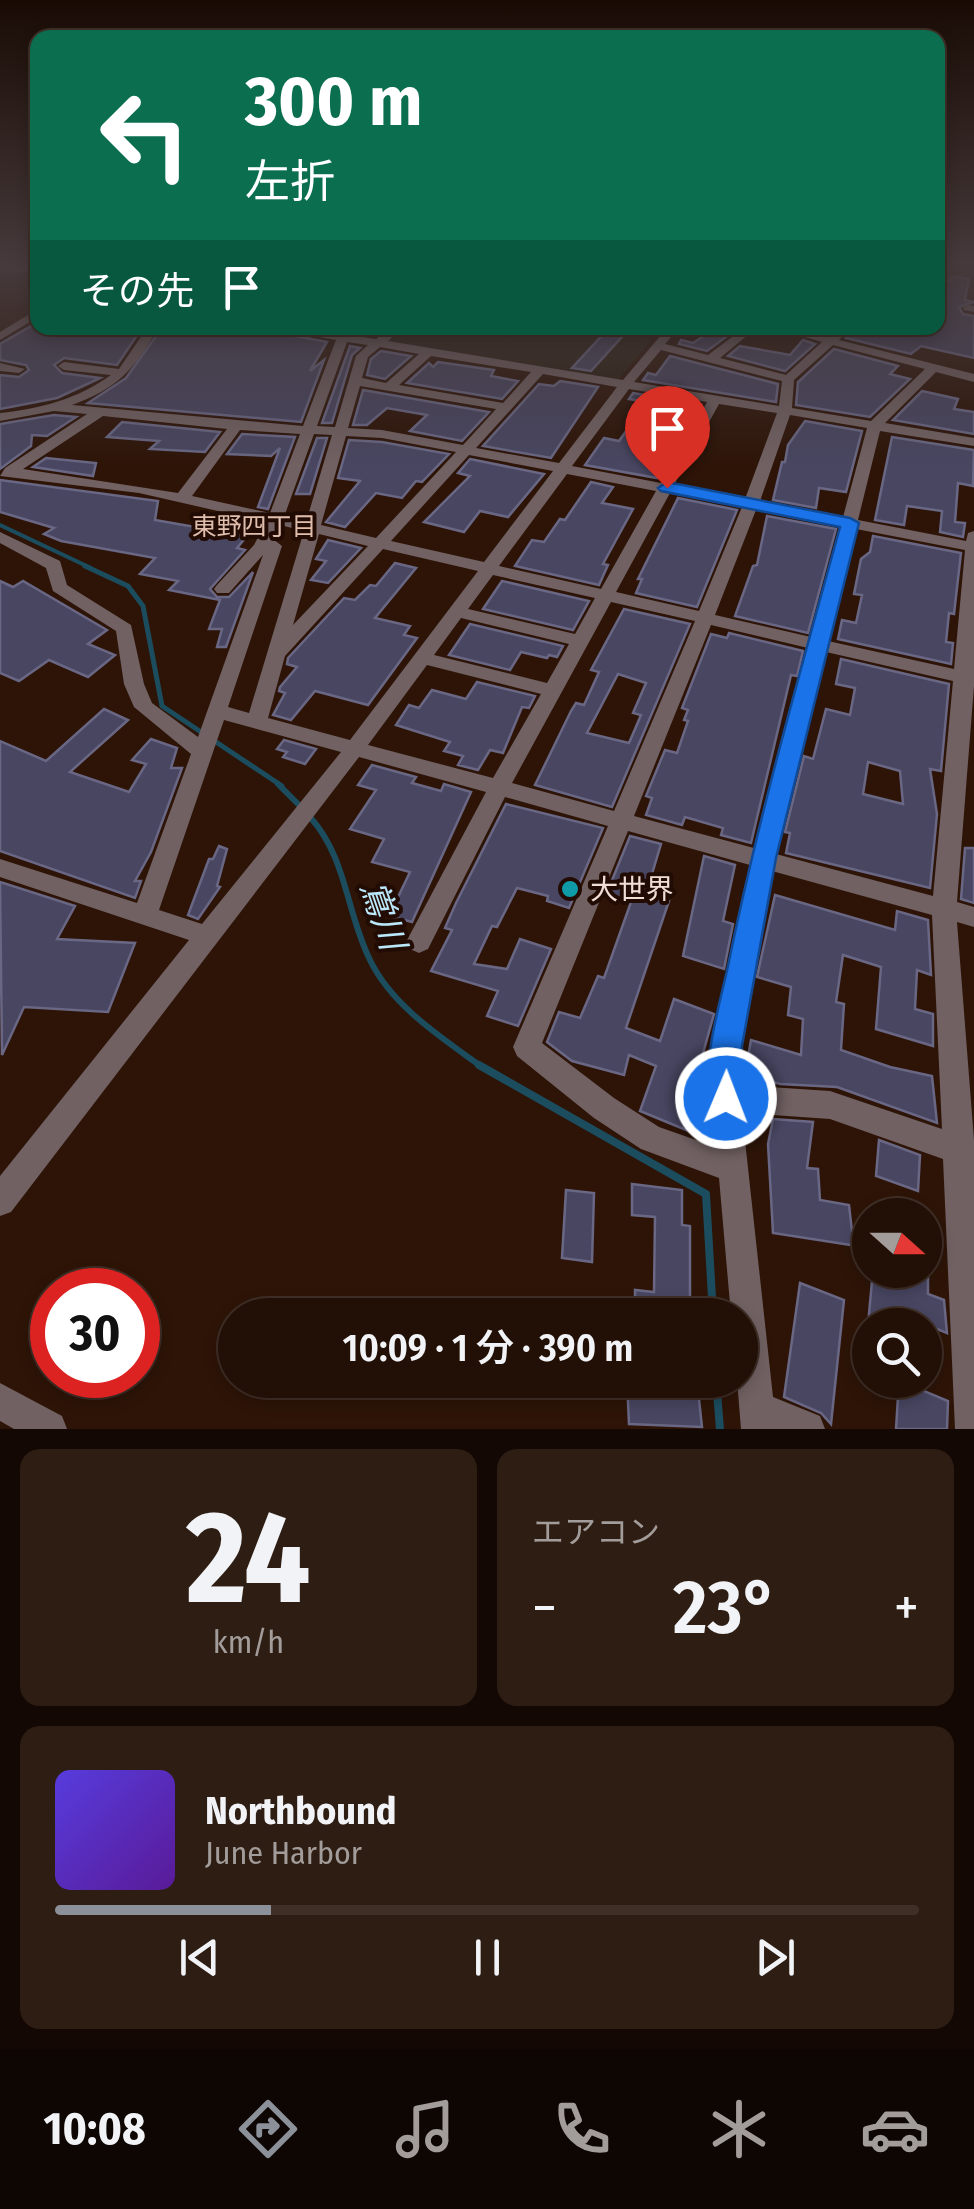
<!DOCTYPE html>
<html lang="ja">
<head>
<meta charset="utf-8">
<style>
  :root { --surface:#220f05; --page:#2e1d13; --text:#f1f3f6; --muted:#a29c9a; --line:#3f2f27; --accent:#8c9099 }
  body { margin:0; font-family:"Fira Sans Condensed","Noto Sans JP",sans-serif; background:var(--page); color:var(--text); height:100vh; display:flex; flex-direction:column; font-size:38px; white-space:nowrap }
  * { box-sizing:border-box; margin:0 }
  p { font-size:32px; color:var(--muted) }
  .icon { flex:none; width:55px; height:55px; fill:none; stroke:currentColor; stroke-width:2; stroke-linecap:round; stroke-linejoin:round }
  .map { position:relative; height:1429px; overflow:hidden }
  .details { display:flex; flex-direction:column; gap:20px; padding:20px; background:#130803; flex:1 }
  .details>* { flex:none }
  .hud { position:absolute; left:30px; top:30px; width:915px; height:305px; border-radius:20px; box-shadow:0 5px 15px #0003,0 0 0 2px var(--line); background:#0b6e4f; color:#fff; overflow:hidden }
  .needle { width:65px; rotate:111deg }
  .fabs { position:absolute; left:852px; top:1198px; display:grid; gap:20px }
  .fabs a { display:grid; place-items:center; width:90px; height:90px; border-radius:50%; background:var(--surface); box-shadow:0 5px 15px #0003,0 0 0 2px var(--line); font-size:50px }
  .speed { position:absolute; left:30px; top:1268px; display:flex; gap:20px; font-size:50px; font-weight:700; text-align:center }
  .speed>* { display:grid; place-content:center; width:130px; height:130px; border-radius:50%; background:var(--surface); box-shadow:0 5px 15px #0003,0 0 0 2px var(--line); line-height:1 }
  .speed .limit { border:15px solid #d22; background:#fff; color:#111 }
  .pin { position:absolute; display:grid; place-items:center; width:85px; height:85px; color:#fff; margin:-102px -42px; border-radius:50% 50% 50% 0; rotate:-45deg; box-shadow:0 0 10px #0007 }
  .pin .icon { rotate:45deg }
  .me { position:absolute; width:110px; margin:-55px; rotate:1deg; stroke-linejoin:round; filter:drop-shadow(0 0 8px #0008) }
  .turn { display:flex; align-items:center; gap:35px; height:210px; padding:0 50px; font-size:45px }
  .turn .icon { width:130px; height:130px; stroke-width:2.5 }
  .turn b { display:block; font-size:70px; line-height:85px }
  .then { display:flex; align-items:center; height:95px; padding:0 50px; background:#0003; gap:20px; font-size:38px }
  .big { font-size:75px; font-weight:600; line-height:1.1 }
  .details .widget { flex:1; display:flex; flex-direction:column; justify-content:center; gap:15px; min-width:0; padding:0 35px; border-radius:20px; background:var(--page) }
  .details .dial { align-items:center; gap:0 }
  .dial b { font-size:130px; line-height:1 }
  .song { display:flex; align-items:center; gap:30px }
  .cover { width:120px; height:120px; border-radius:15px; background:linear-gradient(135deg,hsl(250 70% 55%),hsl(270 70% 35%)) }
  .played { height:10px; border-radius:5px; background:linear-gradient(90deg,var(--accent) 25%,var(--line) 25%) }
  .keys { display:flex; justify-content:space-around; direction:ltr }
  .heat { display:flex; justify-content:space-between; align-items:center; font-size:55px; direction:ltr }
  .details .tiles { flex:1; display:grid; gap:20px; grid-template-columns:1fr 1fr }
  .widget:last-child { grid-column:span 2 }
  .trip { position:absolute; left:218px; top:1298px; width:540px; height:100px; border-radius:50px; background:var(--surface); box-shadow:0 5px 15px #0003,0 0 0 2px var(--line); font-weight:600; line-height:100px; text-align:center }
  .dock { display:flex; height:160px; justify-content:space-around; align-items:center; background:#0e0602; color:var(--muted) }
  .dock .icon { width:70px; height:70px }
  .dock .selected { color:var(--accent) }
  .dock b { font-size:45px; color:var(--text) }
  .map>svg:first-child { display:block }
  .education { fill:#2b2112 }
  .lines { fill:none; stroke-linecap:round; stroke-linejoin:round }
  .stream-far3 { stroke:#1b4d5f; stroke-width:4 }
  .stream-far2 { stroke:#1b4d5f; stroke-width:5 }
  .stream-far1 { stroke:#1b4d5f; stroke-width:6 }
  .stream { stroke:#1b4d5f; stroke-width:8 }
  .building { fill:#484661; stroke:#696784; stroke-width:2.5; fill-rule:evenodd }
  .path { stroke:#806a5f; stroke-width:2.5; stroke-dasharray:1 4; stroke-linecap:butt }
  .minor { fill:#716162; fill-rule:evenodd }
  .route { fill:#1a73e8; stroke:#114b97; stroke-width:2.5 }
  .culture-dot { fill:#0f9aa8; stroke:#220b02; stroke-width:4 }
  .labels { text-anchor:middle; stroke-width:8; stroke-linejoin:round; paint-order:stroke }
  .far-neighbourhood-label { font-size:25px; fill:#e0bead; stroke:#220b02 }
  .poi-label { font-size:28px; fill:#f0ded6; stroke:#220b02; text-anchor:start }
  .near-water-label { font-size:35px; font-style:italic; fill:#bbe7fa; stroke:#220b02 }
</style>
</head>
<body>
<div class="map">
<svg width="974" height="1429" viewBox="0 0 974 1429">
  <rect width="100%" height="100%" fill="#2d1407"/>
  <!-- education -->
  <polygon class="education" points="403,328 661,328 618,380 385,342"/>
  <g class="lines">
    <!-- stream-far3 -->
    <polyline class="stream-far3" points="0,525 91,568"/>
    <!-- stream-far2 -->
    <g class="stream-far2">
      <polyline points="85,566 128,586 143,606 162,706 204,734"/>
      <polyline points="213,740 282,786"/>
    </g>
    <!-- stream-far1 -->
    <g class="stream-far1">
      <polyline points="278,784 303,809"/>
      <path d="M310,817C347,858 346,912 370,960C392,1006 442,1038 482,1067"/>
    </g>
    <!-- stream -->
    <g class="stream">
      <polyline points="479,1065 706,1194 713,1315"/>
      <polyline points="716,1380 720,1429"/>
    </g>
  </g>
  <!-- building -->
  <g class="building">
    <polygon points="950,276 969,279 965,300 974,302 959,307 963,314 974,316 974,358 921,346 911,354 846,338 854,328 938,330 938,279 951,281"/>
    <polygon points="38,322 38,328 142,328 117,365 64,358 54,365 62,373 100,378 96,380 57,398 0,409 0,375 19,377 29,370 26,365 0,360 0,344"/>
    <polygon points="253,328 327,342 310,371 324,360 301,422 88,403 126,378 161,329"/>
    <polygon points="609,328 630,328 591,371 572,368"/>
    <polygon points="716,328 738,328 707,351 679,344 681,340 693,343"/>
    <polygon points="803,340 815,344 785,371 728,356 740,346 790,355"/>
    <polygon points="350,346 360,348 352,355 332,423 322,423"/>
    <polygon points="834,349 898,366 890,374 910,379 870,417 796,405 798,382"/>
    <polygon points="381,351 411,356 385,379 367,375 371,359"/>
    <polygon points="670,356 778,384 776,402 643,380 648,373 656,375"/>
    <polygon points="438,362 494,370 491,376 518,381 502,399 407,383 429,363 433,367"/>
    <polygon points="560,381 598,387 551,458 483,446 539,384 554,386"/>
    <polygon points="363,390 489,412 462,441 410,431 427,415 387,408 367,425 353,425"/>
    <polygon points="922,391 958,399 954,409 974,412 974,434 893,420"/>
    <polygon points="633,393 701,405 695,416 689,415 670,447 673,451 657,478 585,465 604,438 619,441 647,402 629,399"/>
    <polygon points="54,415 76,417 47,436 32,435 31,446 0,469 0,424"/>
    <polygon points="805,421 862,431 846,492 819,488 816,508 773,500 782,462 785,462 788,445"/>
    <polygon points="122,422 220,432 205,452 150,449 159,441 107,437"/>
    <polygon points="242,434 295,437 268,509 258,507 280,448 271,456 227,454"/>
    <polygon points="892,437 974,450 973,486 958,483 955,522 965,523 963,537 940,532 942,511 907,506 904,525 875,520"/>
    <polygon points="317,438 327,438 310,494 296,494"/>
    <polygon points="349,440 382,442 449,454 422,482 416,481 402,498 376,493 345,527 326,522 360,481 338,478"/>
    <polygon points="46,458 96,463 93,476 33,467"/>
    <polygon points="470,459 544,474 508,517 480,511 464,532 424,522 470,476 458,473"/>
    <polygon points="0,480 158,501 155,520 247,536 237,548 245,550 210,589 217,597 229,597 253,572 226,647 217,647 222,629 209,629 220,600 169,590 178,581 140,574 155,558 61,541 44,534 54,528 0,512"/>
    <polygon points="591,482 613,487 602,503 633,509 603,564 608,565 599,585 515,566 532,540 544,542 560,519 565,520"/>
    <polygon points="678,498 737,510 697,607 636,593 642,579 638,579"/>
    <polygon points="767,516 836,529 808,633 735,616 753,566 757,565"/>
    <polygon points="873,536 961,553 954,614 949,613 946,642 953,643 951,664 838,639 842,620 856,623 862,595 854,594 861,559 870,552"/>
    <polygon points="328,540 361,548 328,583 311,580 326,561 316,559"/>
    <polygon points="395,563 416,568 375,618 410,626 404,635 417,638 368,705 315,691 291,720 273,715 285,693 279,691 280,687 297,667 287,664 288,658 344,598 355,600 370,585 376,586"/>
    <polygon points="0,581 13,587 23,581 107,630 88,644 115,655 88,677 49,660 19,681 0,673"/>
    <polygon points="502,581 589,601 573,630 483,609"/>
    <path d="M624,609L690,624L612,807L535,785L571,711L576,703L584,705L599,672L591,670ZM618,674L646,683L633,713L641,715L629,743L587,733Z"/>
    <polygon points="470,624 563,646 557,657 549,655 547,658 521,652 510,670 449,655"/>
    <polygon points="729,633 803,651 797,676 791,675 751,843 721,835 723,828 685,817 682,825 646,815 652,798 646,796 665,750 677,753 688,721 684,720 688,710 682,708 711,634 727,638"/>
    <path d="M841,659L949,684L941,771L930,769L937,814L930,888L786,853L790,833L785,832L804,756L813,759L826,709L850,715L855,688L836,684ZM868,762L900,771L903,804L863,794Z"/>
    <polygon points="477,682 535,696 529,708 522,707 503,753 490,750 478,770 458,765 463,756 444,751 450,742 396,725 409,705 419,708 432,690 466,699"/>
    <polygon points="104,709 128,720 70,772 129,792 146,764 132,760 151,739 177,748 171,768 182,768 151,852 135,881 141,881 135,898 0,851 0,741 46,761"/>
    <polygon points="284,740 316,749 305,764 283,757 287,752 277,749"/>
    <polygon points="372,765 416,777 412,783 441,791 444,784 471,792 412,922 389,916 410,872 372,862 384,839 350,829 376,790 358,785"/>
    <polygon points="506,804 603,828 569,908 547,901 548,896 517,888 497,927 492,926 474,964 507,969 520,939 551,949 518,1026 487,1016 498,991 431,971 452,930 445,928 456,903"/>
    <polygon points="630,836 661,844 646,894 669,901 626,1028 660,1041 674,999 714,1014 702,1057 709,1060 709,1071 691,1132 640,1111 656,1066 629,1055 624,1075 572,1061 547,1042 559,1012 580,1018 598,976 604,978 631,902 606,895"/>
    <polygon points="219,846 227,849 217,886 220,887 198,919 188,915 209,859 213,859"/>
    <polygon points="965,848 974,848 974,903 961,899"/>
    <polygon points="704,856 735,865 723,921 733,924 724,969 683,956"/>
    <polygon points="0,882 75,906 57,939 135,943 108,1012 24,1007 2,1055"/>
    <polygon points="775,895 895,930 897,911 928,920 931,975 917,970 915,1009 933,1014 933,1046 876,1029 881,967 843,955 836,1002 844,1004 841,1050 890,1067 932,1076 937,1123 837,1087 780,1084 745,1074 751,1040 801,1055 803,1019 788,1015 791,987 757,977"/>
    <polygon points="773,1119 813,1122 807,1168 818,1169 820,1200 849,1205 852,1231 870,1237 870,1248 773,1233 768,1144"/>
    <polygon points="879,1140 920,1155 918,1191 876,1176"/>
    <polygon points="632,1184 682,1190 682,1225 690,1226 690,1315 635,1315 635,1290 654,1292 655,1217 632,1215"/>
    <polygon points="566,1190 594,1193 592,1262 562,1258"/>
    <polygon points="873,1270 928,1270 928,1294 944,1300 947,1333 927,1325 868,1325"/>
    <polygon points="800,1283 844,1300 831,1424 821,1413 784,1397"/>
    <polygon points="627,1380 669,1380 669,1389 698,1390 702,1427 629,1424"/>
    <polygon points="899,1380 920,1380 919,1389 948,1401 947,1429 896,1429"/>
  </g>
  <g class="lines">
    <!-- path -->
    <polyline class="path" points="938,269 945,270"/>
    <!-- minor -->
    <g class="minor">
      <polygon points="0,267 38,267 38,272 0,271"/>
      <polygon points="968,305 974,306 974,312 964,310 963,308"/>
      <polygon points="38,309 38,317 0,340 0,332"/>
      <path d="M147,328H158C134,370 118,388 72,405L303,426L336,340L286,331L281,328L339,333L341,328H351L350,335L376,339L391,328H402L388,341L623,380L667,328H679L665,344L708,355L744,328H756L720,358L786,375L822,342L775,328H792L828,337L839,328H850L839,340L974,374V382L936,372L885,423L974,438V446L880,431L858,520L966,541L968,533L974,531V686L957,902L974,907V927L957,922L974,1140V1429H955L943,1159L830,1119L742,1113L773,1397L820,1416L825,1429H741L737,1380H740V1315H731L719,1178L641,1149L594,1118L517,1056L513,1047L608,826L505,797L428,949L419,953L410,949L406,942L486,792L359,757L11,1212L0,1216V1176L189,940L0,877V859L137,903L191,754L134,707L124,684L116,631L53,591L46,568L0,543V532L60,561L67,585L131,625L144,684L152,703L198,737L263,555L229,593H217L214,589L217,585L254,545L266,522L139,493L0,476L5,468L87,414L54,411L0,421V413C39,409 78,399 111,375L64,370L58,366L64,362L119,369ZM347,342L368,345L356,356L335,427L317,426ZM833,345L925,369L871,421L792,408L794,380ZM380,347L419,354L386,383L362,378L368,357ZM661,350L782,381L779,406L634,382ZM431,356L531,372L503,403L399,385ZM543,374L617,387L559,463L476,448ZM360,386L496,409L463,445L382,430L348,428ZM629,389L707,402L661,483L572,466ZM719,404L777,413L745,499L674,485ZM790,415L867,428L843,517L760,501ZM103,416L227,429L178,493L23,469ZM240,430L300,434L270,513L192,496ZM314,434L332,435L306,522L284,517ZM346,436L382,438L456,452L376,538L321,525ZM469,455L553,471L484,562L391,541ZM567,474L656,491L601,589L499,566ZM670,493L742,507L699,611L616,592ZM756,510L841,526L811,637L715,615ZM280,525L304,531L249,713L228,707L282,546L273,539ZM856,529L965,550L954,669L828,641ZM319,534L368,546L293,625ZM383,549L478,571L350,740L268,718L285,656ZM493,575L595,598L575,634L468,609ZM611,602L695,621L614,811L512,783ZM461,618L569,644L547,683L434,655ZM711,625L808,648L754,848L634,816ZM826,652L953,681L933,896L776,854ZM427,665L541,694L493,778L368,745ZM224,720L341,752L202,924L159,910ZM628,831L750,865L713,1046L712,1098L716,1147L659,1127L614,1098L542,1043ZM772,871L932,915L942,1129L830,1091L740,1085L741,1046Z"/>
      <polygon points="0,363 25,369 19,373 0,371"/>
      <polygon points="0,1383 62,1416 67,1429 14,1429 0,1421"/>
    </g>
  </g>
  <!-- sky -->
  <linearGradient id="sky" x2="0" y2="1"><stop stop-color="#190b04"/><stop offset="0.57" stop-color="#463a3c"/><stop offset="1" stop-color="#463a3c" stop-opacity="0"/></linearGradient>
  <rect width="974" height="467" fill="url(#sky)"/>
  <!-- route -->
  <path class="route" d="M667,482L850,518L859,523L776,858L742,1046V1098L737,1109L726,1114L714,1109C698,1072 720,1004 728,966C758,818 800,673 840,527L661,491L658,488Z"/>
  <!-- markers -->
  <circle class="culture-dot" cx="570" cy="889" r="10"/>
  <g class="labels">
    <!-- far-neighbourhood labels -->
    <g class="far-neighbourhood-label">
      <text x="254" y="535">東野四丁目</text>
    </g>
    <!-- poi labels -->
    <g class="poi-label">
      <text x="590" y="899">大世界</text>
    </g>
    <!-- near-water labels -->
    <g class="near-water-label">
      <text transform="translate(383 915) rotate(71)" y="12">鴬川</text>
    </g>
  </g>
</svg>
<div class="fabs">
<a><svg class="needle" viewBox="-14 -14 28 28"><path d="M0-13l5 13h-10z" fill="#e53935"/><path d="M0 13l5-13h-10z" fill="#a29c9a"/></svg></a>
<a><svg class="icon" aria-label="search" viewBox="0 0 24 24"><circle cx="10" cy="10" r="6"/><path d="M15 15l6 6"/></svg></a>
</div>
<div class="speed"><div class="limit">30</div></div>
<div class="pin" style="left:667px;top:488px;background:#d93025"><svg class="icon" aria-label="arrive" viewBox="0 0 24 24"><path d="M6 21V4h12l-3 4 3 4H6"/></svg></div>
<svg class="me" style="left:726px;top:1098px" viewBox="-20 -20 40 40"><circle r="17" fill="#1a73e8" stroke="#fff" stroke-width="3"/><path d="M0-11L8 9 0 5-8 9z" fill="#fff"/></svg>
<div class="trip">10:09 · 1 分 · 390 m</div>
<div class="hud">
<div class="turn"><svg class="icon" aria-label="left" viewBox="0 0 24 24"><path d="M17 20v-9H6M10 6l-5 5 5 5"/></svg><div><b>300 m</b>左折</div></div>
<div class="then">その先<svg class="icon" aria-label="arrive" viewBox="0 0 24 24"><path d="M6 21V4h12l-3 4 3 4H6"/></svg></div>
</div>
</div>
<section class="details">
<div class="tiles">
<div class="widget dial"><b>24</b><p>km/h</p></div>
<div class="widget"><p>エアコン</p>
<div class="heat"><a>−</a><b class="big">23°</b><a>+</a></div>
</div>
<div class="widget">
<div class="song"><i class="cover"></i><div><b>Northbound</b><p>June Harbor</p></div></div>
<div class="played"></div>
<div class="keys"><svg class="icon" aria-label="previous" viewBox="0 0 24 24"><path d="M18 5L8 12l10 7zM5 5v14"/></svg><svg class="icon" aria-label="pause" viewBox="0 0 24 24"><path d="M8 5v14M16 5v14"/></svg><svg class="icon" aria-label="next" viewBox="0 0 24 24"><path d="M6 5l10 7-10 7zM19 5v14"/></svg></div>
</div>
</div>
</section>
<nav class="dock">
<b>10:08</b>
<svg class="icon selected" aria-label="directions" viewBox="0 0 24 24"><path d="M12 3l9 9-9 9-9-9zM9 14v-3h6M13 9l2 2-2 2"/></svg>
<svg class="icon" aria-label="music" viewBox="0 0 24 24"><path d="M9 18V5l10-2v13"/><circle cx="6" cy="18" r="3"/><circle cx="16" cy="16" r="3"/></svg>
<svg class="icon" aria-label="phone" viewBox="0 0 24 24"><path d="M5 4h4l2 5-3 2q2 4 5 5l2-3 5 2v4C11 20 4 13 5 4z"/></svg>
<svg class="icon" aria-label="climate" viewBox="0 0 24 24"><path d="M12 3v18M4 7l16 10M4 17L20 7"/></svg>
<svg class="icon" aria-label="car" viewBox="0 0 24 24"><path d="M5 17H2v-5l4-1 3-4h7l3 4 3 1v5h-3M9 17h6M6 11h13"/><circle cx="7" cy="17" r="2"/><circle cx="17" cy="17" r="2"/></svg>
</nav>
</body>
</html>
